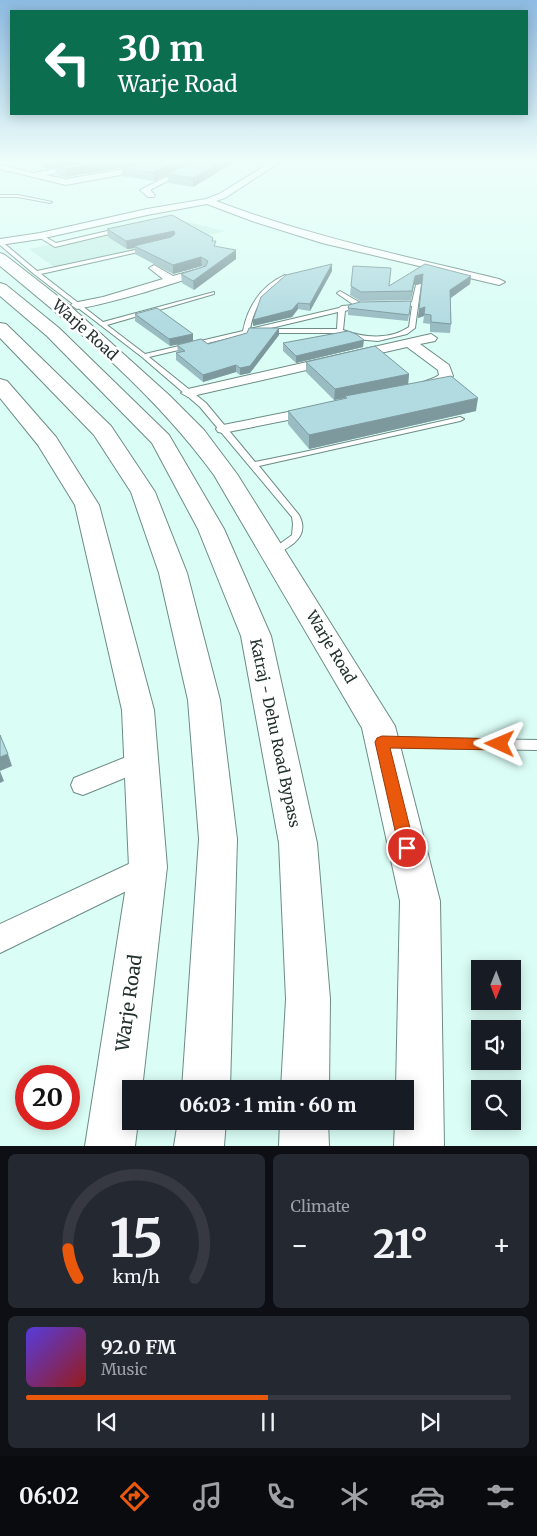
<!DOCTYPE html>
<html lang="en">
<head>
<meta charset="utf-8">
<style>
  :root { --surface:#171b24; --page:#242831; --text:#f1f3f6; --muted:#9ea1a6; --line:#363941; --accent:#ea580c }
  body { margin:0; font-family:Merriweather,serif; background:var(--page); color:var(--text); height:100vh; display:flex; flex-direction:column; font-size:19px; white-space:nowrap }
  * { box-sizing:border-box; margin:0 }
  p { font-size:16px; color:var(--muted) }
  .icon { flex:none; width:28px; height:28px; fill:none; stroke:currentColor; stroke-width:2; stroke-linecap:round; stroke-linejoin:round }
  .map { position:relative; height:1146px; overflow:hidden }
  .side { display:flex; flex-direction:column; gap:8px; padding:8px; background:#0d0f14; flex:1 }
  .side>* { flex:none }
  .top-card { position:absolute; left:10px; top:10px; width:518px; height:105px; border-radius:0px; box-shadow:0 2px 12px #0003; background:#0b6e4f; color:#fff; overflow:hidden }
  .needle { width:32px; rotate:181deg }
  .fabs { position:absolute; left:471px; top:960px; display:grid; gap:10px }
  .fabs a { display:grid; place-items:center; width:50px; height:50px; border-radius:0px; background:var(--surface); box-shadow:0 2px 12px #0003; font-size:25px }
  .speed { position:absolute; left:15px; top:1065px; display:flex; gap:10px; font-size:25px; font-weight:700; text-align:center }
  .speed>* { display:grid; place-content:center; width:65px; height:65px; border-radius:50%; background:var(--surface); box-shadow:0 2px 12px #0003; line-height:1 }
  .speed .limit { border:8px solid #d22; background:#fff; color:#111 }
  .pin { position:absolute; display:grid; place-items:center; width:42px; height:42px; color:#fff; margin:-21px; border:2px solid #fff; border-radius:50%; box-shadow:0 1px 5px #0007 }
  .me { position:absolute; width:55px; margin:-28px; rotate:271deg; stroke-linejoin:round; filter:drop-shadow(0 0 4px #0008) }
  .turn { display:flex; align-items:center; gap:18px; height:105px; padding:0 25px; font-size:22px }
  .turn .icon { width:65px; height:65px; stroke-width:2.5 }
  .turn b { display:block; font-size:35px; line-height:42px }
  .big { font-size:38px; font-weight:800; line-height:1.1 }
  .side .card { flex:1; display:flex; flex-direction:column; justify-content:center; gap:8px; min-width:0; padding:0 18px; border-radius:8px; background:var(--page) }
  .side .dial { align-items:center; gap:0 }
  .dial svg { height:130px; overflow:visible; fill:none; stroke:var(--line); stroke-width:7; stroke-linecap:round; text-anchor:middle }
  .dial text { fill:var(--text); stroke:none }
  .song { display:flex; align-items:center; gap:15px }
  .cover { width:60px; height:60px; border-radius:8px; background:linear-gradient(135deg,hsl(250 70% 55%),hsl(0 70% 35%)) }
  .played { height:5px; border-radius:2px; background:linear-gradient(90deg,var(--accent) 50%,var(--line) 50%) }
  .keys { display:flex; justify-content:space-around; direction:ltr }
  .heat { display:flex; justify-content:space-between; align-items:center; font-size:28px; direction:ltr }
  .side .tiles { flex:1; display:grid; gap:8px; grid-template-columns:1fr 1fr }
  .card:last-child { grid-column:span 2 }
  .trip { position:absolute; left:122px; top:1080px; width:292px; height:50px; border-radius:0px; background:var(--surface); box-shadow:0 2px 12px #0003; font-weight:800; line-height:50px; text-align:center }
  .tab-bar { display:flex; height:80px; justify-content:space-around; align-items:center; background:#090b0e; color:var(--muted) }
  .tab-bar .icon { width:35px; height:35px }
  .tab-bar .current { color:var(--accent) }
  .tab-bar b { font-size:22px; color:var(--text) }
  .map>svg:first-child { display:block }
  .built { fill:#c4f0e6 }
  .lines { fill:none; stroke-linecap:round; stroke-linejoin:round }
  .lane-casing { stroke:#6c8c85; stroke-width:2 }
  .street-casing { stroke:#6c8c85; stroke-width:2 }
  .secondary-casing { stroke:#6c8c85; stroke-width:2 }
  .highway-casing { stroke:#6c8c85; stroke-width:2 }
  .lane { fill:#fff; fill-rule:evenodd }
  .street { fill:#fff; fill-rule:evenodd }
  .secondary { fill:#fff; fill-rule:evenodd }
  .highway { fill:#fff; fill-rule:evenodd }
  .wall { fill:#99bcc2 }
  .shaded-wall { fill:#7d999e }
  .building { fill:#b2dbe1; stroke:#7d999e }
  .route { fill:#ea580c; stroke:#983908 }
  .labels { text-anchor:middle; stroke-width:5; stroke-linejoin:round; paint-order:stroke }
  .street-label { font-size:15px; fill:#23312e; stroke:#fff }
  .near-street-label { font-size:18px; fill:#23312e; stroke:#fff }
</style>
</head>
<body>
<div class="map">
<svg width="537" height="1146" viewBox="0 0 537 1146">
  <rect width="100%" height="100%" fill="#dafdf5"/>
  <!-- built -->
  <polygon class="built" points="172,218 225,231 60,271 29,249"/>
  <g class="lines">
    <defs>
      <g id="lane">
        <polygon points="0,195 18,195 52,202 50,203 18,197 0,197"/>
        <polygon points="120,228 122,231 55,247 37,236 42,235 56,243"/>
        <path d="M0,240L37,271L149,247L150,248L147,250L41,274L103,322L214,292V294L107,325L145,354L243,331C248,306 261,286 285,275L288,277L287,278C266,294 255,302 250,329L339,308L342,306L354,305L338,294L337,293L340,291L364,305L345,311L343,330C364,338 390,340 409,327L412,306H398L395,304L398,302H412L416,285L421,284L415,328L407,334L378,341L355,339L339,333H250L149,357L206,403L255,462L304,452L460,417L464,419L460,421L259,466L299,515C308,532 298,542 284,550C279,554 276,556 270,555L268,553L270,551L292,535L293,524L292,517L200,407L142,357L34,274L0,245ZM338,312L337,329H267Z"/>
        <polygon points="385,737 537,740 537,750 385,747 381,746 379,742 381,738"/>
      </g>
      <g id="street">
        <polygon points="93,162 102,162 92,167 46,175 66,179 131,168 145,162 155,162 136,172 66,185 0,169 0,165 33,173"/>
        <polygon points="196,162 205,162 150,190 155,195 154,197 148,197 140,190"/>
        <path d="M271,162H280L225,198L216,201C308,236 404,256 499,279L505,282L499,285L322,243L252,221L207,204L147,215L40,239L0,245V239L40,233L147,209L206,199L219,194Z"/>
        <path d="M154,265L173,276L202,268L207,271L206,273C164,286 121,301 77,309L71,305L73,303L103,297L163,279L149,268Z"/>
        <path d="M431,334L437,338L435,341L420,344L449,365L453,376L443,385L421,392L414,388C420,381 432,380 439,375L438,370L407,347L188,397L181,393L188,389Z"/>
        <polygon points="313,407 318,408 320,411 318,414 223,433 218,432 216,429 218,426"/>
        <polygon points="141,751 149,754 153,761 149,768 83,795 74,792 71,785 74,778"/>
        <polygon points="148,855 157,858 161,867 157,876 0,953 0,924"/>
      </g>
      <g id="secondary">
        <path d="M0,253L5,255L69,305L169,395L204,430L237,474L395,726L440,901L444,1146H394L395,1121H406V1089H396L400,901L362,728L214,475C155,394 77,329 0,266Z"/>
        <polygon points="0,379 7,381 56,437 99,505 154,710 167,867 142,1089 131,1089 131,1121 138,1121 135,1146 85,1146 129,867 122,710 75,505 38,445 0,398"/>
      </g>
      <g id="highway">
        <polygon points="0,283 6,285 59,328 169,435 224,529 271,636 317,843 330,999 329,1089 281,1089 286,999 279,843 241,636 198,529 152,443 47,336 0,296"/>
        <polygon points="0,323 6,324 111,426 155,492 187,573 220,700 237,839 230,1089 182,1089 199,839 188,700 159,573 131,492 94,435 0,338"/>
        <polygon points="178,1121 226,1121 224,1146 174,1146"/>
        <polygon points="280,1121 328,1121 329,1146 279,1146"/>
      </g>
    </defs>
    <!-- lane casing -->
    <use href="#lane" class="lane-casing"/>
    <!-- street casing -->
    <use href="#street" class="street-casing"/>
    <!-- secondary casing -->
    <use href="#secondary" class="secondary-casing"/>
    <!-- highway casing -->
    <use href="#highway" class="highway-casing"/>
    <!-- lane -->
    <use href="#lane" class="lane"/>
    <!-- street -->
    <use href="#street" class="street"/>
    <!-- secondary -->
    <use href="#secondary" class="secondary"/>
    <!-- highway -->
    <use href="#highway" class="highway"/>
  </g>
  <!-- wall -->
  <g class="wall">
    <polygon points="37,162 142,162 130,166 66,177 56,175 55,167 47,169"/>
    <polygon points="193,162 154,181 122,176 122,168 136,165"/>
    <polygon points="193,162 235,162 193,187 168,183 167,174"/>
    <polygon points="172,215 213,238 213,241 216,247 236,259 194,290 182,283 181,274 203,267 202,266 173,274 135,254 135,248 127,249 108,237 107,229"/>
    <polygon points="332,271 310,311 298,309 292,317 253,326"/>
    <polygon points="471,276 470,284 451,298 451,324 450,333 430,332 430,324 423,323 424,316 418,318 422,283 414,285 411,300 360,301 350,295 351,286 389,286"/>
    <polygon points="411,301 408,321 348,315 348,308"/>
    <polygon points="135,314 193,334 193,341 170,346 135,321"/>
    <polygon points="279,335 250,373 240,375 236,372 203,382 176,360 176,353 178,352 177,345 208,344"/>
    <polygon points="283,343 363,347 296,363 283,351"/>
    <polygon points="306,362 409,374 408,384 476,411 309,449 288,424 288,411 345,399 345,398 334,400 306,372"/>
  </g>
  <!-- shaded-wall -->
  <g class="shaded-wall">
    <polygon points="46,162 85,162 47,169"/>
    <polygon points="107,162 142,162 130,166 66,177 65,169"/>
    <polygon points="175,162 193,162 154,181 153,172"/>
    <polygon points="221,162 235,162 193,187 193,178"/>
    <polygon points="174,231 174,240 134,246 135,248 127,249 126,241"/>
    <polygon points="236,250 236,259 194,290 193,281"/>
    <polygon points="201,257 202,266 173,274 173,265"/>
    <polygon points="332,264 332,271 310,311 310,304"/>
    <polygon points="423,274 422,283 414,285 411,300 412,291 415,276"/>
    <polygon points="471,276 470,284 449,299 450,290"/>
    <polygon points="298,303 298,309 292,317 253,326 253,320"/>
    <polygon points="425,307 424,316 418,318 419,309"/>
    <polygon points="279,328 279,335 250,373 240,375 240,368"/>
    <polygon points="193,334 193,341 170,346 169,339"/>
    <polygon points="364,340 363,347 296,363 296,356"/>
    <polygon points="236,365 236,372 203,382 203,375"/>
    <polygon points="409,374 408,385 345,396 345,398 334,400 335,389"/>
    <polygon points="478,398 476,411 309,449 309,435"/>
    <polygon points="8,754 12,766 0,771 0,757"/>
    <polygon points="0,771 4,781 0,783"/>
  </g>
  <!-- building -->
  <g class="building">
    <polygon points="85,162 107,162 65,169 55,167"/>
    <polygon points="143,162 175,162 153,172 122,168 136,165"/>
    <polygon points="193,162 221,162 193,178 167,174"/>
    <polygon points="172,215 213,238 212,241 216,241 214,246 236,250 193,281 181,274 206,266 208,261 201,257 173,265 134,246 171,237 175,234 174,231 126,241 107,229"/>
    <polygon points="332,264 310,304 298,303 292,310 253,320 261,297 286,275"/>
    <polygon points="425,264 471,276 450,290 451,324 431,322 431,315 424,314 425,307 419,309 423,274 415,276 412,291 361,292 351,286 353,266 391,268 389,286"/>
    <polygon points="411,301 409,315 348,308 349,305 360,302"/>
    <polygon points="157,308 193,334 169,339 135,314"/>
    <polygon points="249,328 279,328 250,366 240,368 236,365 203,375 176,353 185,351 177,345 201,339 208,344 247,333"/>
    <polygon points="348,331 356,334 364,340 296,356 283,343"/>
    <polygon points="375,346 409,374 335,389 306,362"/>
    <polygon points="451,376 478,398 309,435 288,411 347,398 345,396"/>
    <polygon points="0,735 8,754 0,757"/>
  </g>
  <!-- sky -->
  <linearGradient id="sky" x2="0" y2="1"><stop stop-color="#8dbbe2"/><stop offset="0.5" stop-color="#eefefa"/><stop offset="1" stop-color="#eefefa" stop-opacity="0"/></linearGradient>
  <rect width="537" height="322" fill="url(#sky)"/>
  <!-- route -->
  <polygon class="route" points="382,736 500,739 505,740 507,744 505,748 500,750 390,748 415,848 413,853 407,856 401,853 399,848 375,742 377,738"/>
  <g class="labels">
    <!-- street labels -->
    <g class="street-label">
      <text transform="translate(85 330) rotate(42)" y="5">Warje Road</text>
      <text transform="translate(331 647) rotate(59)" y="5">Warje Road</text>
      <text transform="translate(275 733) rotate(78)" y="5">Katraj - Dehu Road Bypass</text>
    </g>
    <!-- near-street labels -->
    <g class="near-street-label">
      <text transform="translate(129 1003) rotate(-82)" y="6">Warje Road</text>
    </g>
  </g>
</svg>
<div class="fabs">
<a><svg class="needle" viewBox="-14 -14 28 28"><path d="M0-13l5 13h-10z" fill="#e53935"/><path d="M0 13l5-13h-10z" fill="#9ea1a6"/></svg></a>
<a><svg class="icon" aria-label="sound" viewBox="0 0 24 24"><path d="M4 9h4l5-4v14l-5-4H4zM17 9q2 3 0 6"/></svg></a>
<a><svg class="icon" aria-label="search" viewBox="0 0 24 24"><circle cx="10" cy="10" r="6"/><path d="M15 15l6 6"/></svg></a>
</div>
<div class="speed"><div class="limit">20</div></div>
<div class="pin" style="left:407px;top:848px;background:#d93025"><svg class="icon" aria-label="arrive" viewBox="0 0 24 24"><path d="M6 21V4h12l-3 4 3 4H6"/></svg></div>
<svg class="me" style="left:500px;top:744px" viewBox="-20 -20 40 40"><path d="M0-17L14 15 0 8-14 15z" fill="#ea580c" stroke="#fff" stroke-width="4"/></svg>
<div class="trip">06:03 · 1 min · 60 m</div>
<div class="top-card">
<div class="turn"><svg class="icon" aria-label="left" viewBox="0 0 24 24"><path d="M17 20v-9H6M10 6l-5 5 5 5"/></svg><div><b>30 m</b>Warje Road</div></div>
</div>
</div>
<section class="side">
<div class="tiles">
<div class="card dial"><svg viewBox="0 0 100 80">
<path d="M14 69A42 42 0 1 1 86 69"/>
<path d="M14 69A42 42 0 0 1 8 51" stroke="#ea580c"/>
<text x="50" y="56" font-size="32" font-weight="700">15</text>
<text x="50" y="72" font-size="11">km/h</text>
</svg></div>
<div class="card"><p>Climate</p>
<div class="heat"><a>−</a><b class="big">21°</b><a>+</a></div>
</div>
<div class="card">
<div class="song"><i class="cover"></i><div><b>92.0 FM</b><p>Music</p></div></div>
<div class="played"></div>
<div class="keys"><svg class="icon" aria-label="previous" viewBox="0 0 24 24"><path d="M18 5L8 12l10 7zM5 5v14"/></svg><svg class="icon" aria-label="pause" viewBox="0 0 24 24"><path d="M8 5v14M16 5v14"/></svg><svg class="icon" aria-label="next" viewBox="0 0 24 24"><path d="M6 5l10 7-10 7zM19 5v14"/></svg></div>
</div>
</div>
</section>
<nav class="tab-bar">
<b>06:02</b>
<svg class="icon current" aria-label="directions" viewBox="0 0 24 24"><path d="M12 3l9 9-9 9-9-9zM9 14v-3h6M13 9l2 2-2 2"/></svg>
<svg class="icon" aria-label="music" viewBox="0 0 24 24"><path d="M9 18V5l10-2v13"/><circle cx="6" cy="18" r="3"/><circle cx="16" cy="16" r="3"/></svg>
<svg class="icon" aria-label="phone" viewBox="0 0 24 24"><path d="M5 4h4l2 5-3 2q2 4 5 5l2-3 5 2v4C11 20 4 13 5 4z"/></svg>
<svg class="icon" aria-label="climate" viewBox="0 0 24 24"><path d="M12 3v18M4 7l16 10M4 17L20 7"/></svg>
<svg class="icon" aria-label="car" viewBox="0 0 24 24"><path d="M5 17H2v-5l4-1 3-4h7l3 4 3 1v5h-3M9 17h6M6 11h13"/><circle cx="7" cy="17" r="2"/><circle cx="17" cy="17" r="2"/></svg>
<svg class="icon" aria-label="filters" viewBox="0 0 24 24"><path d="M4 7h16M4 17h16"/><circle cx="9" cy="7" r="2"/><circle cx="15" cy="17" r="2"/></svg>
</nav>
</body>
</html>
